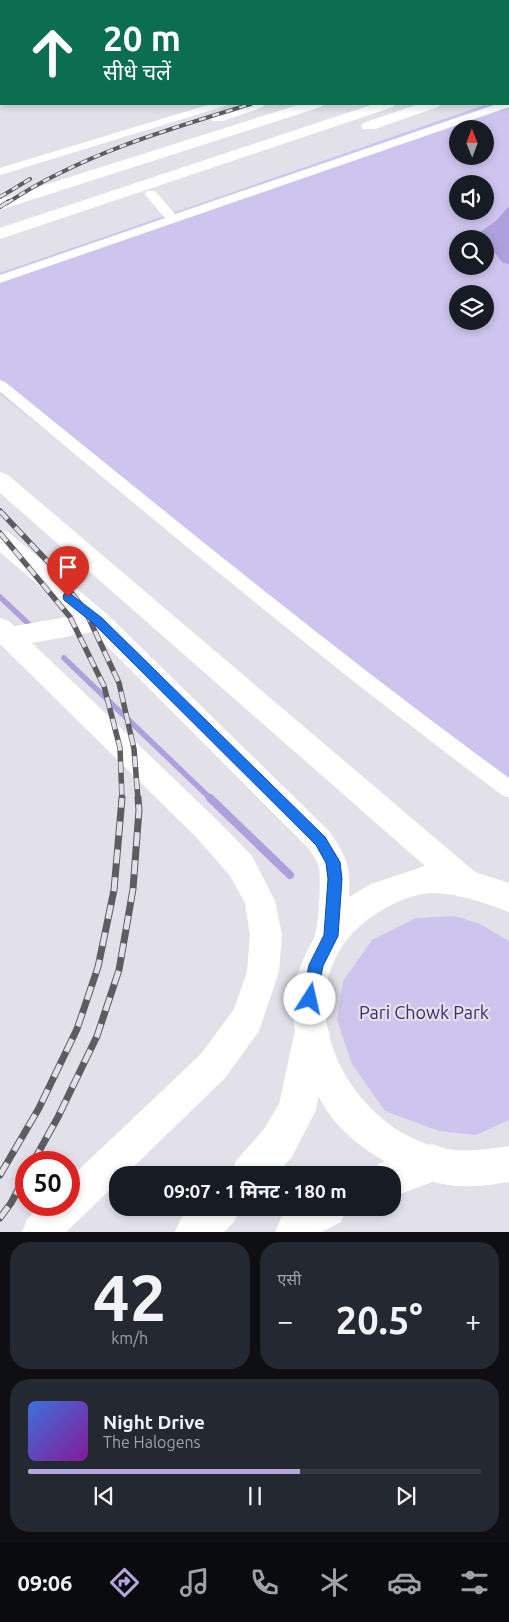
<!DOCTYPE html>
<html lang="hi">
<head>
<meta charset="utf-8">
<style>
  :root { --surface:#171b24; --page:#242831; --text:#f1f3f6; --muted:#9ea1a6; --line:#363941; --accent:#b6a6de }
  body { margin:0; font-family:Ubuntu,"Noto Sans Devanagari",sans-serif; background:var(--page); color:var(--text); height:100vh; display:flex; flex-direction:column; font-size:19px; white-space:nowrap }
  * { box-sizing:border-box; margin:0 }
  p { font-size:16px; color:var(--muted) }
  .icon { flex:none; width:28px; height:28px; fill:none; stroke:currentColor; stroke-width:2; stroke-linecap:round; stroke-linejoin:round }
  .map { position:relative; height:1232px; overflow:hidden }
  .sheet { display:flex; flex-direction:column; gap:10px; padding:10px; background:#0d0f14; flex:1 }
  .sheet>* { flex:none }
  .top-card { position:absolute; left:0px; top:0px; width:510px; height:105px; box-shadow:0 2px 8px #0003; background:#0b6e4f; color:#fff; overflow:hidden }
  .needle { width:32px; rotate:359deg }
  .buttons { position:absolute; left:449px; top:120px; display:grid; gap:10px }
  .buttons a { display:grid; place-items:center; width:45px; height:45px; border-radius:50%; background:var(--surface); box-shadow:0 2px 8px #0003; font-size:25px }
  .speed { position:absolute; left:15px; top:1151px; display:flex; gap:10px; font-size:25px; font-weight:700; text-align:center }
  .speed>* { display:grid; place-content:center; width:65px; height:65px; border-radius:50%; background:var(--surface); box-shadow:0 2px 8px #0003; line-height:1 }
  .speed .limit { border:8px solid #d22; background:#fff; color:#111 }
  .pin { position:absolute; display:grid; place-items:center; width:42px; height:42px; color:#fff; margin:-51px -21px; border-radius:50% 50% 50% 0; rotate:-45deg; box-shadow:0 0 5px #0007 }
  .pin .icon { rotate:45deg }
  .me { position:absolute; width:55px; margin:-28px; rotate:10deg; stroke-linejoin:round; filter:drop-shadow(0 0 4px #0008) }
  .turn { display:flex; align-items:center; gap:18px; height:105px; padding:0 20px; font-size:22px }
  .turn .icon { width:65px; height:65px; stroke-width:2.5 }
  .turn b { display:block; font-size:35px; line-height:42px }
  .big { font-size:38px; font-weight:700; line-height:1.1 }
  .sheet .tile { flex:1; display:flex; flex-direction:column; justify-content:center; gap:8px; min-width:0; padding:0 18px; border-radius:20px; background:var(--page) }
  .sheet .dial { align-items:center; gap:0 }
  .dial b { font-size:65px; line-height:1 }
  .song { display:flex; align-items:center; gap:15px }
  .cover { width:60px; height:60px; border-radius:8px; background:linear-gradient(135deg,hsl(220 70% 55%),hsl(290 70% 35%)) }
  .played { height:5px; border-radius:2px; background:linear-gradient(90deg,var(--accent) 60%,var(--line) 60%) }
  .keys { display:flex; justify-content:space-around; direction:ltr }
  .heat { display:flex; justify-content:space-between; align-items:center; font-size:28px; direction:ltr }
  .sheet .tiles { flex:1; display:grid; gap:10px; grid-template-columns:1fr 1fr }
  .tile:last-child { grid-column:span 2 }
  .trip { position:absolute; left:109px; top:1166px; width:292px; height:50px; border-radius:20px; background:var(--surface); box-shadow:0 2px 8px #0003; font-weight:700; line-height:50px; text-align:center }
  .menu { display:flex; height:80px; justify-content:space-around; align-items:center; background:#090b0e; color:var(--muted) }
  .menu .icon { width:35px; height:35px }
  .menu .on { color:var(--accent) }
  .menu b { font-size:22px; color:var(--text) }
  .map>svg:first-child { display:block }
  .green { fill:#cdc5ed; fill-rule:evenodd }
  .water { fill:#ada0dc }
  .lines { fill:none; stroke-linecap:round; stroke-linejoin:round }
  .stream-far1 { stroke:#ada0dc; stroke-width:5.5 }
  .stream { stroke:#ada0dc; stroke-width:8 }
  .street { fill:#fff; fill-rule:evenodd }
  .secondary { fill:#fff; fill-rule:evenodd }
  .highway { fill:#fff; fill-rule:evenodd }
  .rail-far3-casing { stroke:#5d5c61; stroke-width:4 }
  .rail-far2-casing { stroke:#5d5c61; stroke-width:4.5 }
  .rail-far1-casing { stroke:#5d5c61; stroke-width:5.5 }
  .rail-casing { stroke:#5d5c61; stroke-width:7 }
  .rail-far3 { stroke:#e2e1e9; stroke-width:2.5; stroke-dasharray:7; stroke-linecap:butt }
  .rail-far2 { stroke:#e2e1e9; stroke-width:3; stroke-dasharray:9; stroke-linecap:butt }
  .rail-far1 { stroke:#e2e1e9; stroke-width:4; stroke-dasharray:11; stroke-linecap:butt }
  .rail { stroke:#e2e1e9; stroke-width:5; stroke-dasharray:14; stroke-linecap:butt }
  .shaded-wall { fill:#77767c }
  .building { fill:#aaa9b1; stroke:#77767c }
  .route { fill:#1a73e8; stroke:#114b97 }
  .labels { text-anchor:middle; stroke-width:4.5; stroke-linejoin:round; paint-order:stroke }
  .near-park-label { font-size:18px; fill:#3f2a70; stroke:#e2e1e9 }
</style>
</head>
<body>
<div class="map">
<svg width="509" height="1232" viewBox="0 0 509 1232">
  <rect width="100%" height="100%" fill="#e2e1e9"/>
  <!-- green -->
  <g class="green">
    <path d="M509,96V799L0,394V273L487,104H509ZM458,129H485V156H458ZM458,184H485V211H458ZM458,239H485V266H458ZM458,294H485V321H458Z"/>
    <polygon points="455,916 480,924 509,941 509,1120 476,1135 439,1131 385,1111 352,1064 337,1020 343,981 372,940 416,918"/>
  </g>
  <!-- water -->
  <polygon class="water" points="509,206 509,264 503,263 479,233 497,220"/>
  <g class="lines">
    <!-- stream-far1 -->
    <g class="stream-far1">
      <polyline points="0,597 33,628"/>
      <polyline points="64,658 211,799"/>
    </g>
    <!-- stream -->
    <polyline class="stream" points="210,798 290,875"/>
    <!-- street -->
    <g class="street">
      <polygon points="56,0 66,0 67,1 57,1"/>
      <polygon points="509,101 509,107 0,283 0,275 165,218 147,197 145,194 147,191 155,191 175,214 497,104 509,104"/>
      <polygon points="211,104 226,104 225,106 0,175 0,168"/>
      <path d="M0,380L5,382C171,516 336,652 509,778V798L502,795C330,667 165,529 0,392Z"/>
    </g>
    <!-- secondary -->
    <g class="secondary">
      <polygon points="244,104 266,104 263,107 223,121 213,121 210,118 213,115"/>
      <polygon points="301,104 324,104 321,107 0,210 0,199"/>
      <polygon points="374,104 396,104 393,107 0,239 0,228"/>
      <polygon points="419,104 441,104 438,107 375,129 363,129 361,126 363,123"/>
      <path d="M0,472L8,475L475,872L509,883V912C484,903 460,893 432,893C413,894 395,902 379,912C278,973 333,1114 430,1145C456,1154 483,1150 509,1146V1182C489,1185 469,1188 449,1185C412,1180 365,1154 340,1127C315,1101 293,1046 293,1010C293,990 298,969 307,951C309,946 314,940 315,935C319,923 321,879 319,867C317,861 313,855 310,850L93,632L32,643L217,820L252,856L275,901L282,935L279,972L259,1031L225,1078L125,1175H118V1182L66,1232H22L27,1219L42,1205H69V1179L201,1054L234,1009L247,972L250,935L245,903L230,876L197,838L0,644V618L9,621L14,626L74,616L0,552V530L8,532L107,614L330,832C347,858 351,866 349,897L371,884L425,866L0,493Z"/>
    </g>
    <!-- highway -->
    <g class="highway">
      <polygon points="312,1017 325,1022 330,1035 316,1110 292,1157 276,1175 230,1175 236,1161 264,1129 279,1104 294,1035 299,1022"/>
      <polygon points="432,1144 446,1149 451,1163 446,1177 392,1197 392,1175 374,1175 378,1164"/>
      <polygon points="192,1208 240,1208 234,1222 224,1232 175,1232 181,1218"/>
      <polygon points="290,1208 347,1208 341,1222 322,1232 275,1232 281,1218"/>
    </g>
    <defs>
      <g id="rail-far3">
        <polyline points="0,197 30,179"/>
        <path d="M7,203C82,154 166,130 251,104"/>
      </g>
      <polyline id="rail-far2" points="0,207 9,201"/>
      <g id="rail-far1">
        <polyline points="0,511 49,563 86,612 119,683 134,749 138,799"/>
        <polyline points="0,533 70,617 104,686 120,748 122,799"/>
      </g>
      <g id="rail">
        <polyline points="33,1162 58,1117 97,1036 119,970 133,889 139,810 138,798"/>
        <polyline points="0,1175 39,1108 77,1029 98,967 114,890 122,798"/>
        <polyline points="0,1218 11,1203 26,1175"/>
      </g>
    </defs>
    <!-- rail-far3 casing -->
    <use href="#rail-far3" class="rail-far3-casing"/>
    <!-- rail-far2 casing -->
    <use href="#rail-far2" class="rail-far2-casing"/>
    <!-- rail-far1 casing -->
    <use href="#rail-far1" class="rail-far1-casing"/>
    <!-- rail casing -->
    <use href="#rail" class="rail-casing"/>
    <!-- rail-far3 -->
    <use href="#rail-far3" class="rail-far3"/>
    <!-- rail-far2 -->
    <use href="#rail-far2" class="rail-far2"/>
    <!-- rail-far1 -->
    <use href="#rail-far1" class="rail-far1"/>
    <!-- rail -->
    <use href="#rail" class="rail"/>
  </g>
  <!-- shaded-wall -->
  <polygon class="shaded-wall" points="353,0 384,0 380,1 353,1"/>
  <!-- building -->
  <polygon class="building" points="247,0 361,0 363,1 250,1"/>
  <!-- route -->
  <polygon class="route" points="68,592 102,618 325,837 340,862 342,879 338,936 323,966 315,1004 310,1006 305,1004 302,999 309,965 324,935 328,879 326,863 316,845 94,624 64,600 63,597 64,594"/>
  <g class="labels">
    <!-- near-park labels -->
    <g class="near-park-label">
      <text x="424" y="1019">Pari Chowk Park</text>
    </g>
  </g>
</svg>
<div class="buttons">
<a><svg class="needle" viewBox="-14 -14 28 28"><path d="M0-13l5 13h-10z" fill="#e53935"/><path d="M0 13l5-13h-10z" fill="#9ea1a6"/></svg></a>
<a><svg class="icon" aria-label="sound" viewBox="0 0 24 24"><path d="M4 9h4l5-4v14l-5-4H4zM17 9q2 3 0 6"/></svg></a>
<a><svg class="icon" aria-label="search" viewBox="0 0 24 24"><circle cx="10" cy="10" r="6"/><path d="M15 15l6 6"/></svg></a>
<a><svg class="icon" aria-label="layers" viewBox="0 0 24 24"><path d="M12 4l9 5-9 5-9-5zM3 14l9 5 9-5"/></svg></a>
</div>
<div class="speed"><div class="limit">50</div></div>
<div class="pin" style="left:68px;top:597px;background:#d93025"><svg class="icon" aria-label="arrive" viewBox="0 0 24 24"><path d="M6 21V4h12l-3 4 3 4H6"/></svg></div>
<svg class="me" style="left:310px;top:999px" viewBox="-20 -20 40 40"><circle r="19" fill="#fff"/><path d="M0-13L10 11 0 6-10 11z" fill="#1a73e8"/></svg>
<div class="trip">09:07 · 1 मिनट · 180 m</div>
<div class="top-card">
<div class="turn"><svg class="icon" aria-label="ahead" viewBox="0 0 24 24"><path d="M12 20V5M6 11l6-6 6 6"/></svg><div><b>20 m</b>सीधे चलें</div></div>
</div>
</div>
<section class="sheet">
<div class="tiles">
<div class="tile dial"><b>42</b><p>km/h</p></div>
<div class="tile"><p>एसी</p>
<div class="heat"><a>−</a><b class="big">20.5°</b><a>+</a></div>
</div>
<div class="tile">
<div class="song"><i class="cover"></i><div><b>Night Drive</b><p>The Halogens</p></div></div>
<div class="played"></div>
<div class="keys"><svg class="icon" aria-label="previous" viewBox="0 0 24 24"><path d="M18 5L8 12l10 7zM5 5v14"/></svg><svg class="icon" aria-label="pause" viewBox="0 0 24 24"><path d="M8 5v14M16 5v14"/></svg><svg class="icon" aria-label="next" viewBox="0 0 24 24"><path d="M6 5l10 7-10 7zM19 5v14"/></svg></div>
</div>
</div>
</section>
<nav class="menu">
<b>09:06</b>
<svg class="icon on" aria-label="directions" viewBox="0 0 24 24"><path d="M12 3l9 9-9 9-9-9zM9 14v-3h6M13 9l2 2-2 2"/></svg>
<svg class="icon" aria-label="music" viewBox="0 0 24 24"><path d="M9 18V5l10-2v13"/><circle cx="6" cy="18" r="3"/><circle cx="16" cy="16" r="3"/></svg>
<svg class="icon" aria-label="phone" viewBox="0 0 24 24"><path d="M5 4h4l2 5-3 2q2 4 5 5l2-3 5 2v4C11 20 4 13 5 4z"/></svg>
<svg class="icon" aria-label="climate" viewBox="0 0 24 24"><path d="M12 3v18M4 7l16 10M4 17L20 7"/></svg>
<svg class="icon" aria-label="car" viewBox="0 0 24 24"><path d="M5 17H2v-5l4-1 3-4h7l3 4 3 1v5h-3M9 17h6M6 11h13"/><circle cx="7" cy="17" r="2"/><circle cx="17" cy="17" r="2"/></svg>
<svg class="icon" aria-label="filters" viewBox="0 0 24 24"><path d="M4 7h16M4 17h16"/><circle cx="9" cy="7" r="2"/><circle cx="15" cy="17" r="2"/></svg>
</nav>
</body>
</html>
